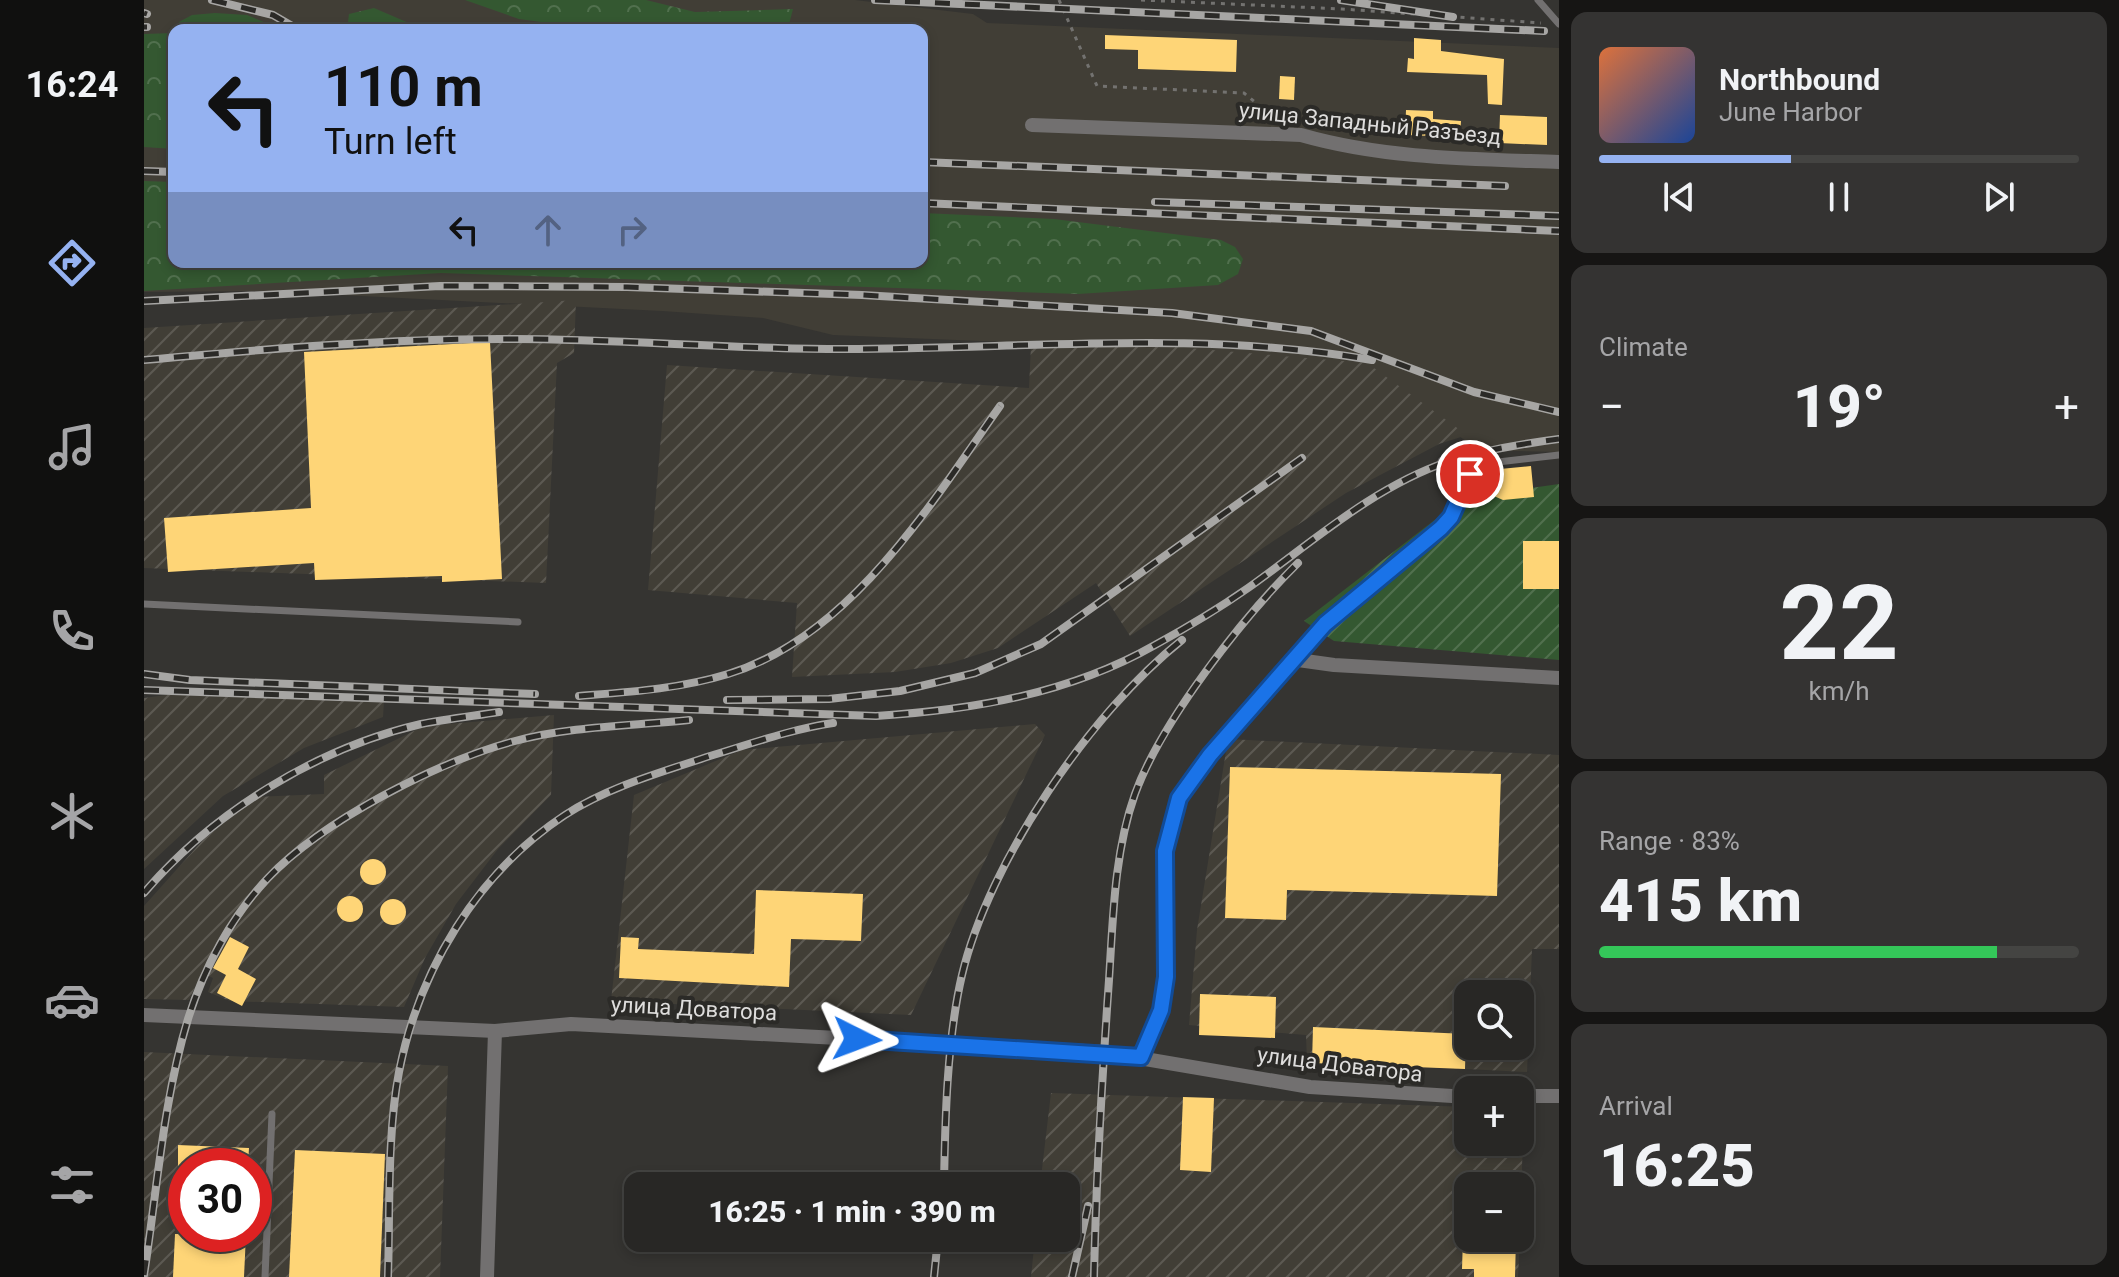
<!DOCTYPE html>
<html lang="en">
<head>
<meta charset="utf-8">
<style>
  :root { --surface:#282725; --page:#343332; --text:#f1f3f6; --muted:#a5a5a7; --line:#444442; --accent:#95b2f1 }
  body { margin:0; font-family:Roboto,sans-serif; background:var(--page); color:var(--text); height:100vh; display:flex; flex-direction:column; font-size:30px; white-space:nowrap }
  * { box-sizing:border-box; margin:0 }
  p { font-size:26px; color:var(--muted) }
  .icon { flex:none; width:44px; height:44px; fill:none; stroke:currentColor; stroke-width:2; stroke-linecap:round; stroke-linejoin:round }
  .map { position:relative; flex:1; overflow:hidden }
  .details { display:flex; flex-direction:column; gap:12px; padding:12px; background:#161514; width:560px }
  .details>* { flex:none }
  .guide { position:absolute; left:24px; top:24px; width:760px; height:244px; border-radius:16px; box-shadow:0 4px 12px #0003,0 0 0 2px var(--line); background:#95b2f1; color:#111; overflow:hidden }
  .tools { position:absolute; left:1310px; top:980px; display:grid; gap:16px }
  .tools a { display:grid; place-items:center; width:80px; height:80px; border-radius:16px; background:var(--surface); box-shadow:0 4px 12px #0003,0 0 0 2px var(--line); font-size:40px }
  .speed { position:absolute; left:24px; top:1148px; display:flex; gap:16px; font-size:40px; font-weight:700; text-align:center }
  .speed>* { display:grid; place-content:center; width:104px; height:104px; border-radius:50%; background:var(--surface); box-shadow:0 4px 12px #0003,0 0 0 2px var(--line); line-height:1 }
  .speed .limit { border:12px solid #d22; background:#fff; color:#111 }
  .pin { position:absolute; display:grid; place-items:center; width:68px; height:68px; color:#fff; margin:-34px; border:4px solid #fff; border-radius:50%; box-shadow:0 2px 8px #0007 }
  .me { position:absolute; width:88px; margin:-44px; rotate:93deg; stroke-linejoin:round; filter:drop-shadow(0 0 6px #0008) }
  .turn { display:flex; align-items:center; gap:28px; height:168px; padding:0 24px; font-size:36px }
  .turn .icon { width:104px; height:104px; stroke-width:2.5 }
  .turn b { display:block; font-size:56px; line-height:68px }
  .lanes { display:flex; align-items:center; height:76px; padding:0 24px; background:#0003; justify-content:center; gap:40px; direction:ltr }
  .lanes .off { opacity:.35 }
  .big { font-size:60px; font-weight:800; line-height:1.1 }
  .details .tile { flex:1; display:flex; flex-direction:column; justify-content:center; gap:12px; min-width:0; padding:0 28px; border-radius:16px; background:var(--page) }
  .details .dial { align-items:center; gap:0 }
  .dial b { font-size:104px; line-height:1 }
  .song { display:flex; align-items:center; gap:24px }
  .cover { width:96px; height:96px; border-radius:12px; background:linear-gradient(135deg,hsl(20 70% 55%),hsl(220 70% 35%)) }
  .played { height:8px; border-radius:4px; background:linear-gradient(90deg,var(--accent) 40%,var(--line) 40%) }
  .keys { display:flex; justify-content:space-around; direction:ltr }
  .heat { display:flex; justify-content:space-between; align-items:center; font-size:44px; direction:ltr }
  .charge { height:12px; border-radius:6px; background:linear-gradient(90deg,#34c759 83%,var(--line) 0) }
  .trip { position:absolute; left:480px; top:1172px; width:456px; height:80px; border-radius:16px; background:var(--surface); box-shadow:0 4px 12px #0003,0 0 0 2px var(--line); font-weight:800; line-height:80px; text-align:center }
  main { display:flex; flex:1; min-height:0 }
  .tab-bar { display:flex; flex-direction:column; width:144px; justify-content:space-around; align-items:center; background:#10100f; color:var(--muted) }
  .tab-bar .icon { width:56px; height:56px }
  .tab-bar .active { color:var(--accent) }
  .tab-bar b { font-size:36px; color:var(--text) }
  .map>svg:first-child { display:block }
  .built { fill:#413e36; fill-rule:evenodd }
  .industrial { fill:url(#industrial-furrows); fill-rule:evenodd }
  .forest { fill:url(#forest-crowns) }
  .garden { fill:url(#garden-furrows) }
  .building { fill:#fed577 }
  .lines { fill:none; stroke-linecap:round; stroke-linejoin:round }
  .path { stroke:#737270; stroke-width:3; stroke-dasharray:4 6; stroke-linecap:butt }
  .service { stroke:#727070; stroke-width:7 }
  .minor { stroke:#727070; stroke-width:14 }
  .rail-casing { stroke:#a7a6a4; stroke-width:8 }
  .rail { stroke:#2b2a27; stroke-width:5; stroke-dasharray:15; stroke-linecap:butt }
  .route-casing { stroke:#114b97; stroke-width:20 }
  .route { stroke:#1a73e8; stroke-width:14 }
  .labels { text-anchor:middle; stroke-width:8; stroke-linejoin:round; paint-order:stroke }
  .street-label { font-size:22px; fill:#dedddc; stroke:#2b2a27 }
</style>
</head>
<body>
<main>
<nav class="tab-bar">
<b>16:24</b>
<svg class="icon active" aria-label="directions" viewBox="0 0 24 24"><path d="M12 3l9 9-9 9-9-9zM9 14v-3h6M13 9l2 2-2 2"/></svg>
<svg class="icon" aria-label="music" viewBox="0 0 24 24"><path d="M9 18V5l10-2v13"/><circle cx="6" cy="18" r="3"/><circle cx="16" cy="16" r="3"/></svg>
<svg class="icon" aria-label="phone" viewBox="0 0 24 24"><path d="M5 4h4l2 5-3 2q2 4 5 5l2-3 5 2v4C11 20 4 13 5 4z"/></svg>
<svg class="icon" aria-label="climate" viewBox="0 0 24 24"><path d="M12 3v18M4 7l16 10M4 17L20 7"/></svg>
<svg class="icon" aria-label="car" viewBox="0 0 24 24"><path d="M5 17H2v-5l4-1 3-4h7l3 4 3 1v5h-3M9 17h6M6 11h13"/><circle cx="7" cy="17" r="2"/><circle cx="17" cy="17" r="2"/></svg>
<svg class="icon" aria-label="filters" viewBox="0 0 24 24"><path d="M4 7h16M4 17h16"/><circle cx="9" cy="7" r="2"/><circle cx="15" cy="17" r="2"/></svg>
</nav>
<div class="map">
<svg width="1415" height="1277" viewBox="0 0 1415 1277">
  <defs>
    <pattern id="industrial-furrows" width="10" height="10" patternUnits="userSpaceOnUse" patternTransform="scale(2)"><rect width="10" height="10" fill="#413e36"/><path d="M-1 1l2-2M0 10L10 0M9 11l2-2" fill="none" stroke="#5c5952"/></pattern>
    <pattern id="forest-crowns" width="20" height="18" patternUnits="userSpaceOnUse" patternTransform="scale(2)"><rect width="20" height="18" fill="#345831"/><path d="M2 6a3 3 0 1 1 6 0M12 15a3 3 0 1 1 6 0" fill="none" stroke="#51704e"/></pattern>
    <pattern id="garden-furrows" width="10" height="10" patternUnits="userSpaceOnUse" patternTransform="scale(2)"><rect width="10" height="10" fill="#345831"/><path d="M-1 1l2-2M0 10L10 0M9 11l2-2" fill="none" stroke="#51704e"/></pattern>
  </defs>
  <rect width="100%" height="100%" fill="#353431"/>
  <!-- built -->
  <path class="built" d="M0,0H711L829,14L843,23L1415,48V452L1335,450L1211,364L938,345L689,335L619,318L518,311L118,291L0,292ZM30,30H778V262H30Z"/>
  <!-- industrial -->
  <g class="industrial">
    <polygon points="432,300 430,353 413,363 402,583 0,568 0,328"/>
    <polygon points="959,341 1223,363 1323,435 1295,444 1202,493 986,636 952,583 854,648 807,663 751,672 648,677 653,603 504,590 523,365 885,388 887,345"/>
    <polygon points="29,694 240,701 239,717 160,748 79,796 0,869 0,698"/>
    <polygon points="410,715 407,795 354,849 312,904 281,958 260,1007 86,1001 64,992 69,978 58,973 45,1000 0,999 0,906 59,840 111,797 180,794 180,775 280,726"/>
    <polygon points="891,724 901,735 767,1015 467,1001 490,795 598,750"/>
    <path d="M1084,739L1415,755V949H1388L1383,1072L1163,1061L1162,1035L1045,1025L1053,930ZM1324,994H1376V1046H1324Z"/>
    <path d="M0,1052L304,1066L296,1277H0ZM42,1166H110V1234H42Z"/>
    <polygon points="907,1093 1324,1107 1324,1142 1376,1142 1376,1108 1380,1108 1376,1226 1376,1186 1324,1186 1324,1238 1376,1238 1374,1277 887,1277 891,1238 922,1238 922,1186 896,1186"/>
  </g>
  <!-- forest -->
  <g class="forest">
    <polygon points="321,0 502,0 551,12 649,9 644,28 681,26 680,30 456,30 375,19"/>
    <polygon points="230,8 281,30 203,30 205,14"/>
    <polygon points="71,13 103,15 139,30 34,30 35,22 48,15"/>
    <polygon points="30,33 30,149 0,147 0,34"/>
    <polygon points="0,181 30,182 30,262 778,262 778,213 910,219 1077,240 1091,247 1099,259 1094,274 1074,285 934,294 297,273 0,291"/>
  </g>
  <!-- garden -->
  <polygon class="garden" points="1415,484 1415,660 1190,641 1160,621 1319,498"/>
  <!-- building -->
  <g class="building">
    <polygon points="961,35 1093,40 1092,72 994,69 994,50 961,49"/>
    <polygon points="1270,38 1297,40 1297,51 1360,59 1358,105 1344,104 1343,75 1263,72 1264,58 1270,59"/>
    <polygon points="1136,76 1151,77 1150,100 1135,99"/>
    <polygon points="1262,110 1289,111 1289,119 1317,121 1316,137 1261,135"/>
    <polygon points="1356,115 1403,117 1403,145 1355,143"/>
    <polygon points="346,342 358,579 298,582 298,576 171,580 170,563 24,572 20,518 167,508 160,352"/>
    <polygon points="1387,466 1390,497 1359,500 1334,489 1339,476 1358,484 1356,469"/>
    <rect x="1379" y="541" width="36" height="48"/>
    <polygon points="1086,767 1357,774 1353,896 1143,890 1142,920 1081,918"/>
    <circle cx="229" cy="872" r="13"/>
    <polygon points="612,890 719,894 717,941 647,939 645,987 475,978 477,937 495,938 494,949 610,954"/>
    <circle cx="206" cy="909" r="13"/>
    <circle cx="249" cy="912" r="13"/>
    <polygon points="86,937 105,947 94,969 112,979 98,1006 73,993 82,975 69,968"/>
    <polygon points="1056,994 1132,997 1131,1038 1055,1035"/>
    <polygon points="1169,1027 1322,1034 1321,1069 1168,1063"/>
    <polygon points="1039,1097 1070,1098 1067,1172 1036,1170"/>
    <polygon points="34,1145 105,1148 104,1166 34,1166"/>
    <polygon points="151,1150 241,1154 236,1277 145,1277"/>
    <polygon points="31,1234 102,1234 100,1277 29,1277"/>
    <polygon points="1319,1238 1372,1238 1371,1277 1330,1277 1330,1269 1318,1269"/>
  </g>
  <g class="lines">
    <!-- path -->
    <g class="path">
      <polyline points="915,0 953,86 1100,93 1130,118"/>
      <polyline points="997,0 1198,9 1397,23"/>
    </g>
    <!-- service -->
    <g class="service">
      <polyline points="1394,0 1415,24"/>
      <polyline points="1314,494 1337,464 1415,455"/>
      <polyline points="0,604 374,622"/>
      <polyline points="121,1277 128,1114"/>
    </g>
    <!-- minor -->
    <g class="minor">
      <path d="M888,125L1157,135C1241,159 1328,159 1415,162"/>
      <polyline points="1147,659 1190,665 1415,678"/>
      <polyline points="0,1015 351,1031 427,1024 960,1052 1166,1087 1324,1097"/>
      <polyline points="997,1057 1017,1010 1022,977 1021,851 1035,798 1066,755 1181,624 1307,517 1314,494 1300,463"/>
      <polyline points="1376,1096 1415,1096"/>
      <polyline points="343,1277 351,1031"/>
    </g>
    <defs>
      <g id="rail">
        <polyline points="68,0 129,15 155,30"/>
        <polyline points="731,0 1400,31"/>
        <polyline points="1197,0 1309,17"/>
        <polyline points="0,13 3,14"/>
        <polyline points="0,27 3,27"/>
        <polyline points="778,162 1361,186"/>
        <polyline points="0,171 30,172"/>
        <polyline points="1011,202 1415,216"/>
        <polyline points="778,203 1415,231"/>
        <polyline points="0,301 296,286 483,287 718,295 1028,313 1167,331 1330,392 1415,412"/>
        <path d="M0,360C123,349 247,338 370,339C477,339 584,349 691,349C870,350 1050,329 1228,360"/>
        <polyline points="0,674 46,680 391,694"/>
        <path d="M0,690L732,716C828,710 925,694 1011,645C1042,628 1074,609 1104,588C1166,544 1229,487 1303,462C1340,450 1376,444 1415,439"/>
        <path d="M435,696C485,692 535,689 584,674C706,637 787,504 856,406"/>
        <polyline points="583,700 685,699 756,691 831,673 897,644 1158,458"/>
        <path d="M0,893C69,812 173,748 277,724C303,719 329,716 355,712"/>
        <path d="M800,1186C801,1120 803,1039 818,975C845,861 947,712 1038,640"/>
        <path d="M0,1275C13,1191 19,1101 44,1019C60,968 87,917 124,878C178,821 295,761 371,741C427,726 488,726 545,720"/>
        <path d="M244,1277C246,1213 243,1134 255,1072C275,970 333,873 421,815C464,787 518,772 566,756C606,744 648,729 689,723"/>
        <polyline points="790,1277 794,1238"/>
        <polyline points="928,1277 944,1206"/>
        <path d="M950,1277C952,1178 958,1079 965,980C969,919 970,853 991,794C1017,722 1099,617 1154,563"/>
      </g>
    </defs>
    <!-- rail casing -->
    <use href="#rail" class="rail-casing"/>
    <!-- rail -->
    <use href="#rail" class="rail"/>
  </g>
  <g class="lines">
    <defs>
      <polyline id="route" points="713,1039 997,1057 1017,1010 1022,977 1021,851 1035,798 1066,755 1181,624 1297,528 1307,517 1326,474"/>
    </defs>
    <!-- route casing -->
    <use href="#route" class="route-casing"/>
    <!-- route -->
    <use href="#route" class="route"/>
  </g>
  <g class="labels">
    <!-- street labels -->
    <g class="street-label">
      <text transform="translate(1226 123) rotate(6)" y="8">улица Западный Разъезд</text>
      <text transform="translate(550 1008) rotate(3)" y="8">улица Доватора</text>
      <text transform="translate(1196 1064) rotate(7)" y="8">улица Доватора</text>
    </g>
  </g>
</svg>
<div class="tools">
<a><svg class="icon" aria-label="search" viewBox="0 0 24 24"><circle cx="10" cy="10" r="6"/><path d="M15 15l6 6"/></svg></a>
<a>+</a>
<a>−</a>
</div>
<div class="speed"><div class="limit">30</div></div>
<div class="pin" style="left:1326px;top:474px;background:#d93025"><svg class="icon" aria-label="arrive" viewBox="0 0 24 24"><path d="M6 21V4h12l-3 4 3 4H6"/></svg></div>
<svg class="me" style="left:713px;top:1039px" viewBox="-20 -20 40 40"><path d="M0-17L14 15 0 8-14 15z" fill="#1a73e8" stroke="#fff" stroke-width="4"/></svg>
<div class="trip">16:25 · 1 min · 390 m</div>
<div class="guide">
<div class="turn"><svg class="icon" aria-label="left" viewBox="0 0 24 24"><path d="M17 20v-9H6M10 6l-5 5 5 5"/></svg><div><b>110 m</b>Turn left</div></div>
<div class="lanes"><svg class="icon" aria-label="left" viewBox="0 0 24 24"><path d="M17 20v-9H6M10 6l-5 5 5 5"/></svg><svg class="icon off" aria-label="ahead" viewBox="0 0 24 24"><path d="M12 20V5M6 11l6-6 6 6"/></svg><svg class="icon off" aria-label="right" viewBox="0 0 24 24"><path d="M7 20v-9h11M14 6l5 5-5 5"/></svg></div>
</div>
</div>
<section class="details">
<div class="tile">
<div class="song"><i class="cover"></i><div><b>Northbound</b><p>June Harbor</p></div></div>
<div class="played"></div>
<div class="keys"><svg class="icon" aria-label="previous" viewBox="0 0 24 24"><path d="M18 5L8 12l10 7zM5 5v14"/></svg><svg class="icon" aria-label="pause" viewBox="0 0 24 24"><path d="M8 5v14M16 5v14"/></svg><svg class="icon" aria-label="next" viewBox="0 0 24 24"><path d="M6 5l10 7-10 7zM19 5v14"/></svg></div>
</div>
<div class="tile"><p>Climate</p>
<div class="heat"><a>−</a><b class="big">19°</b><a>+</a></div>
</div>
<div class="tile dial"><b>22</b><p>km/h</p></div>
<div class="tile"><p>Range · 83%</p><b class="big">415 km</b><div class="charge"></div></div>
<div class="tile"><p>Arrival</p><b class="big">16:25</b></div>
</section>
</main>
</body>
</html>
